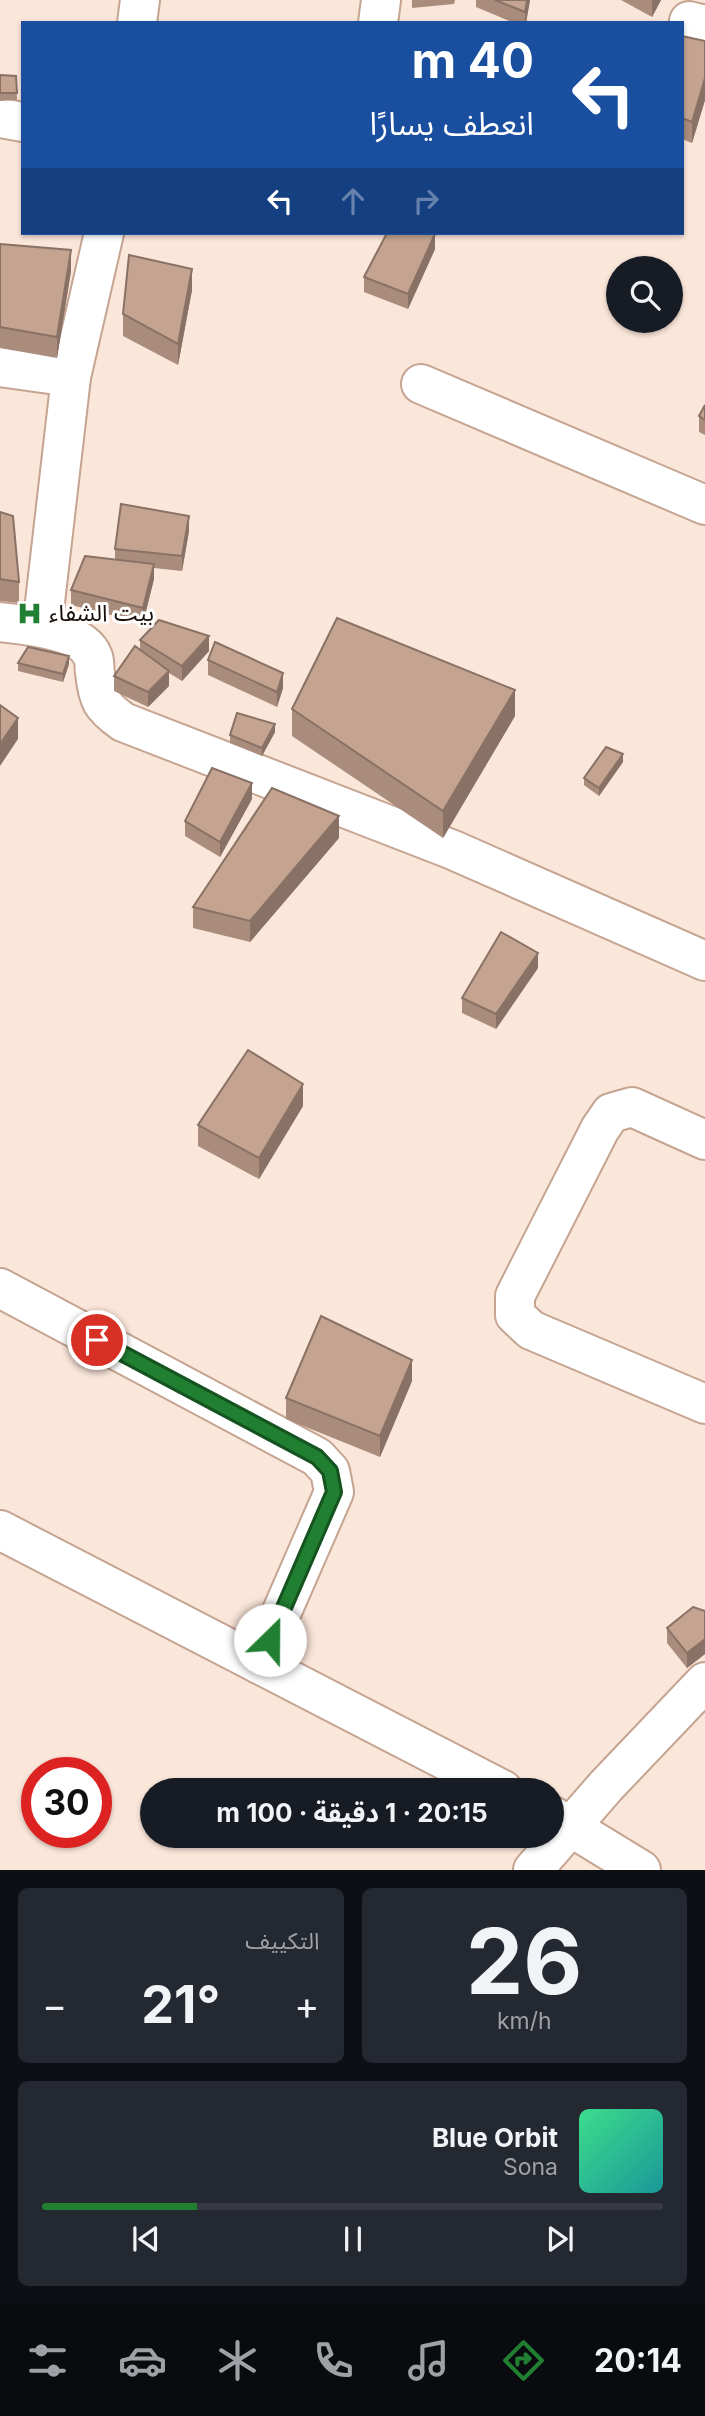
<!DOCTYPE html>
<html lang="ar">
<head>
<meta charset="utf-8">
<style>
  :root { --surface:#171b24; --page:#242831; --text:#f1f3f6; --muted:#9ea1a6; --line:#363941; --accent:#207f31 }
  body { margin:0; font-family:Inter,"Noto Sans Arabic",sans-serif; background:var(--page); color:var(--text); direction:rtl; height:100vh; display:flex; flex-direction:column; font-size:26px; white-space:nowrap }
  * { box-sizing:border-box; margin:0 }
  p { font-size:23px; color:var(--muted) }
  .icon { flex:none; width:38px; height:38px; fill:none; stroke:currentColor; stroke-width:2; stroke-linecap:round; stroke-linejoin:round }
  .map { position:relative; height:1870px; overflow:hidden; direction:ltr }
  .details { display:flex; flex-direction:column; gap:18px; padding:18px; background:#0d0f14; flex:1 }
  .details>* { flex:none }
  .hud { position:absolute; left:21px; top:21px; width:663px; height:214px; border-radius:0px; box-shadow:0 2px 5px #0004; direction:rtl; background:#1a4fa0; color:#fff; overflow:hidden }
  .buttons { position:absolute; left:606px; top:256px; display:grid; gap:14px }
  .buttons a { display:grid; place-items:center; width:77px; height:77px; border-radius:50%; background:var(--surface); box-shadow:0 2px 5px #0004; font-size:35px }
  .speed { position:absolute; left:21px; top:1757px; display:flex; gap:14px; font-size:35px; font-weight:700; text-align:center }
  .speed>* { display:grid; place-content:center; width:91px; height:91px; border-radius:50%; background:var(--surface); box-shadow:0 2px 5px #0004; line-height:1 }
  .speed .limit { border:10px solid #d22; background:#fff; color:#111 }
  .pin { position:absolute; display:grid; place-items:center; width:60px; height:60px; color:#fff; margin:-30px; border:4px solid #fff; border-radius:50%; box-shadow:0 2px 7px #0007 }
  .me { position:absolute; width:77px; margin:-38px; rotate:23deg; stroke-linejoin:round; filter:drop-shadow(0 0 5px #0008) }
  .turn { display:flex; align-items:center; gap:24px; height:147px; padding:0 35px; font-size:32px }
  .turn .icon { width:91px; height:91px; stroke-width:2.5 }
  .turn b { display:block; font-size:49px; line-height:60px }
  .lanes { display:flex; align-items:center; height:66px; padding:0 35px; background:#0003; justify-content:center; gap:35px; direction:ltr }
  .lanes .off { opacity:.35 }
  .big { font-size:52px; font-weight:700; line-height:1.1 }
  .details .widget { flex:1; display:flex; flex-direction:column; justify-content:center; gap:10px; min-width:0; padding:0 24px; border-radius:10px; background:var(--page) }
  .details .dial { align-items:center; gap:0 }
  .dial b { font-size:91px; line-height:1 }
  .song { display:flex; align-items:center; gap:21px }
  .cover { width:84px; height:84px; border-radius:10px; background:linear-gradient(135deg,hsl(150 70% 55%),hsl(180 70% 35%)) }
  .played { height:7px; border-radius:4px; background:linear-gradient(90deg,var(--accent) 25%,var(--line) 25%) }
  .keys { display:flex; justify-content:space-around; direction:ltr }
  .heat { display:flex; justify-content:space-between; align-items:center; font-size:38px; direction:ltr }
  .details .tiles { flex:1; display:grid; gap:18px; grid-template-columns:1fr 1fr }
  .widget:last-child { grid-column:span 2 }
  .trip { position:absolute; left:140px; top:1778px; width:424px; height:70px; border-radius:35px; background:var(--surface); box-shadow:0 2px 5px #0004; font-weight:700; line-height:70px; text-align:center; direction:rtl }
  .menu { display:flex; height:112px; justify-content:space-around; align-items:center; background:#090b0e; color:var(--muted) }
  .menu .icon { width:49px; height:49px }
  .menu .on { color:var(--accent) }
  .menu b { font-size:32px; color:var(--text) }
  .map>svg:first-child { display:block }
  .lines { fill:none; stroke-linecap:round; stroke-linejoin:round }
  .minor-casing { stroke:#c5a491; stroke-width:42 }
  .minor { stroke:#fff; stroke-width:38 }
  .wall { fill:#a98c7c }
  .shaded-wall { fill:#897265 }
  .building { fill:#c4a390; stroke:#897265; stroke-width:2 }
  .route-casing { stroke:#155320; stroke-width:18 }
  .route { stroke:#207f31; stroke-width:12 }
  .labels { text-anchor:middle; stroke-width:6; stroke-linejoin:round; paint-order:stroke }
  .poi-label { font-size:23px; fill:#180d07; stroke:#fff; text-anchor:start }
</style>
</head>
<body>
<div class="map">
<svg width="705" height="1870" viewBox="0 0 705 1870">
  <rect width="100%" height="100%" fill="#fbe6da"/>
  <g class="lines">
    <defs>
      <g id="minor">
        <polyline points="689,21 705,25"/>
        <polyline points="137,23 140,0"/>
        <polyline points="378,23 381,0"/>
        <polyline points="0,118 23,122"/>
        <polyline points="0,367 71,377"/>
        <polyline points="421,384 705,505"/>
        <path d="M0,622C25,625 83,629 93,657C95,661 94,668 95,673C98,700 101,706 123,722L453,850L705,961"/>
        <polyline points="42,628 71,377 104,233"/>
        <polyline points="705,1140 632,1107 611,1113 600,1129 515,1296 515,1315 531,1330 705,1404"/>
        <polyline points="0,1288 317,1457 330,1471 334,1492 259,1664"/>
        <polyline points="0,1530 503,1790"/>
        <polyline points="551,1815 641,1870"/>
        <polyline points="533,1870 606,1786 705,1682"/>
      </g>
    </defs>
    <!-- minor casing -->
    <use href="#minor" class="minor-casing"/>
    <!-- minor -->
    <use href="#minor" class="minor"/>
  </g>
  <!-- wall -->
  <g class="wall">
    <polygon points="412,0 455,0 454,4 412,8"/>
    <polygon points="476,0 530,0 526,23 514,23 476,7"/>
    <polygon points="621,0 661,0 652,17"/>
    <polygon points="682,36 705,41 705,100 692,143 682,139"/>
    <polygon points="0,75 16,76 17,100 0,101"/>
    <polygon points="0,244 71,271 57,358 0,348"/>
    <polygon points="435,249 408,309 364,292 364,277"/>
    <polygon points="192,290 178,365 123,336 123,314"/>
    <polygon points="705,405 705,435 699,432 699,416"/>
    <polygon points="0,512 19,582 19,603 0,601"/>
    <polygon points="189,531 182,571 154,568 154,579 143,623 71,605 71,590 115,559 115,549"/>
    <polygon points="140,640 209,651 182,681 169,673 169,686 148,707 114,691 114,676 140,650"/>
    <polygon points="208,660 283,688 277,707 208,675"/>
    <polygon points="18,663 69,664 63,682 18,671"/>
    <polygon points="292,709 515,716 443,838 292,736"/>
    <polygon points="275,732 262,756 230,743 230,735"/>
    <polygon points="623,762 599,796 584,785 584,778"/>
    <polygon points="252,799 220,857 185,836 185,821"/>
    <polygon points="339,838 250,942 193,928 193,907"/>
    <polygon points="538,968 496,1029 462,1013 462,998"/>
    <polygon points="303,1106 259,1179 198,1146 198,1125"/>
    <polygon points="412,1381 380,1457 286,1419 286,1398"/>
    <polygon points="705,1611 705,1654 687,1668 667,1643 667,1628"/>
  </g>
  <!-- shaded-wall -->
  <g class="shaded-wall">
    <polygon points="527,0 530,0 526,23 525,23 525,12"/>
    <polygon points="653,0 661,0 652,17 652,2"/>
    <polygon points="705,78 705,100 692,143 692,122"/>
    <polygon points="435,234 435,249 408,309 408,294"/>
    <polygon points="71,250 71,271 57,358 57,337"/>
    <polygon points="192,269 192,290 178,365 178,344"/>
    <polygon points="189,516 189,531 182,571 182,556"/>
    <polygon points="154,564 154,579 143,623 143,608"/>
    <polygon points="209,636 209,651 182,681 182,666"/>
    <polygon points="69,656 69,664 63,682 63,674"/>
    <polygon points="169,671 169,686 148,707 148,692"/>
    <polygon points="283,673 283,688 277,707 277,692"/>
    <polygon points="515,690 515,716 443,838 443,811"/>
    <polygon points="18,718 18,739 0,766 0,744"/>
    <polygon points="275,724 275,732 262,756 262,748"/>
    <polygon points="623,754 623,762 599,796 599,788"/>
    <polygon points="252,783 252,799 220,857 220,842"/>
    <polygon points="339,816 339,838 250,942 250,921"/>
    <polygon points="538,953 538,968 496,1029 496,1014"/>
    <polygon points="303,1084 303,1106 259,1179 259,1158"/>
    <polygon points="412,1360 412,1381 380,1457 380,1436"/>
    <polygon points="705,1639 705,1654 687,1668 687,1653"/>
  </g>
  <!-- building -->
  <g class="building">
    <polygon points="495,0 527,0 525,12"/>
    <polygon points="682,36 705,41 705,78 692,122 682,118"/>
    <polygon points="0,75 16,76 17,93 0,93"/>
    <polygon points="387,233 432,233 435,234 408,294 364,277"/>
    <polygon points="0,244 71,250 57,337 0,327"/>
    <polygon points="129,255 192,269 178,344 123,314"/>
    <polygon points="705,405 705,420 699,416"/>
    <polygon points="121,504 189,516 182,556 115,549"/>
    <polygon points="0,512 13,516 19,582 0,579"/>
    <polygon points="85,556 154,564 143,608 71,590"/>
    <polygon points="337,618 515,690 443,811 292,709"/>
    <polygon points="159,620 209,636 182,666 140,640"/>
    <polygon points="215,642 283,673 277,692 208,660"/>
    <polygon points="135,646 169,671 148,692 114,676"/>
    <polygon points="28,647 69,656 63,674 18,663"/>
    <polygon points="0,705 18,718 0,744"/>
    <polygon points="237,713 275,724 262,748 230,735"/>
    <polygon points="606,747 623,754 599,788 584,778"/>
    <polygon points="212,768 252,783 220,842 185,821"/>
    <polygon points="272,788 339,816 250,921 193,907"/>
    <polygon points="501,932 538,953 496,1014 462,998"/>
    <polygon points="248,1050 303,1084 259,1158 198,1125"/>
    <polygon points="321,1316 412,1360 380,1436 286,1398"/>
    <polygon points="693,1607 705,1611 705,1639 687,1653 667,1628"/>
  </g>
  <g class="lines">
    <defs>
      <polyline id="route" points="97,1340 317,1457 330,1471 334,1492 270,1640"/>
    </defs>
    <!-- route casing -->
    <use href="#route" class="route-casing"/>
    <!-- route -->
    <use href="#route" class="route"/>
  </g>
  <!-- icons -->
  <defs>
    <symbol id="hospital-bare" viewBox="-9 -9 18 18"><path d="M-5-5h3v3.5h4V-5h3V5h-3V1.5h-4V5h-3Z" fill="#207f31" stroke="#fff" stroke-width="2.5" paint-order="stroke"/></symbol>
  </defs>
  <g fill-rule="evenodd">
    <use href="#hospital-bare" x="12" y="596" width="35" height="35"/>
  </g>
  <g class="labels">
    <!-- poi labels -->
    <g class="poi-label">
      <text x="49" y="621">بيت الشفاء</text>
    </g>
  </g>
</svg>
<div class="buttons">
<a><svg class="icon" aria-label="search" viewBox="0 0 24 24"><circle cx="10" cy="10" r="6"/><path d="M15 15l6 6"/></svg></a>
</div>
<div class="speed"><div class="limit">30</div></div>
<div class="pin" style="left:97px;top:1340px;background:#d93025"><svg class="icon" aria-label="arrive" viewBox="0 0 24 24"><path d="M6 21V4h12l-3 4 3 4H6"/></svg></div>
<svg class="me" style="left:270px;top:1640px" viewBox="-20 -20 40 40"><circle r="19" fill="#fff"/><path d="M0-13L10 11 0 6-10 11z" fill="#207f31"/></svg>
<div class="trip">20:15 · 1 دقيقة · 100 m</div>
<div class="hud">
<div class="turn"><svg class="icon" aria-label="left" viewBox="0 0 24 24"><path d="M17 20v-9H6M10 6l-5 5 5 5"/></svg><div><b>40 m</b>انعطف يسارًا</div></div>
<div class="lanes"><svg class="icon" aria-label="left" viewBox="0 0 24 24"><path d="M17 20v-9H6M10 6l-5 5 5 5"/></svg><svg class="icon off" aria-label="ahead" viewBox="0 0 24 24"><path d="M12 20V5M6 11l6-6 6 6"/></svg><svg class="icon off" aria-label="right" viewBox="0 0 24 24"><path d="M7 20v-9h11M14 6l5 5-5 5"/></svg></div>
</div>
</div>
<section class="details">
<div class="tiles">
<div class="widget dial"><b>26</b><p>km/h</p></div>
<div class="widget"><p>التكييف</p>
<div class="heat"><a>−</a><b class="big">21°</b><a>+</a></div>
</div>
<div class="widget">
<div class="song"><i class="cover"></i><div><b>Blue Orbit</b><p>Sona</p></div></div>
<div class="played"></div>
<div class="keys"><svg class="icon" aria-label="previous" viewBox="0 0 24 24"><path d="M18 5L8 12l10 7zM5 5v14"/></svg><svg class="icon" aria-label="pause" viewBox="0 0 24 24"><path d="M8 5v14M16 5v14"/></svg><svg class="icon" aria-label="next" viewBox="0 0 24 24"><path d="M6 5l10 7-10 7zM19 5v14"/></svg></div>
</div>
</div>
</section>
<nav class="menu">
<b>20:14</b>
<svg class="icon on" aria-label="directions" viewBox="0 0 24 24"><path d="M12 3l9 9-9 9-9-9zM9 14v-3h6M13 9l2 2-2 2"/></svg>
<svg class="icon" aria-label="music" viewBox="0 0 24 24"><path d="M9 18V5l10-2v13"/><circle cx="6" cy="18" r="3"/><circle cx="16" cy="16" r="3"/></svg>
<svg class="icon" aria-label="phone" viewBox="0 0 24 24"><path d="M5 4h4l2 5-3 2q2 4 5 5l2-3 5 2v4C11 20 4 13 5 4z"/></svg>
<svg class="icon" aria-label="climate" viewBox="0 0 24 24"><path d="M12 3v18M4 7l16 10M4 17L20 7"/></svg>
<svg class="icon" aria-label="car" viewBox="0 0 24 24"><path d="M5 17H2v-5l4-1 3-4h7l3 4 3 1v5h-3M9 17h6M6 11h13"/><circle cx="7" cy="17" r="2"/><circle cx="17" cy="17" r="2"/></svg>
<svg class="icon" aria-label="filters" viewBox="0 0 24 24"><path d="M4 7h16M4 17h16"/><circle cx="9" cy="7" r="2"/><circle cx="15" cy="17" r="2"/></svg>
</nav>
</body>
</html>
